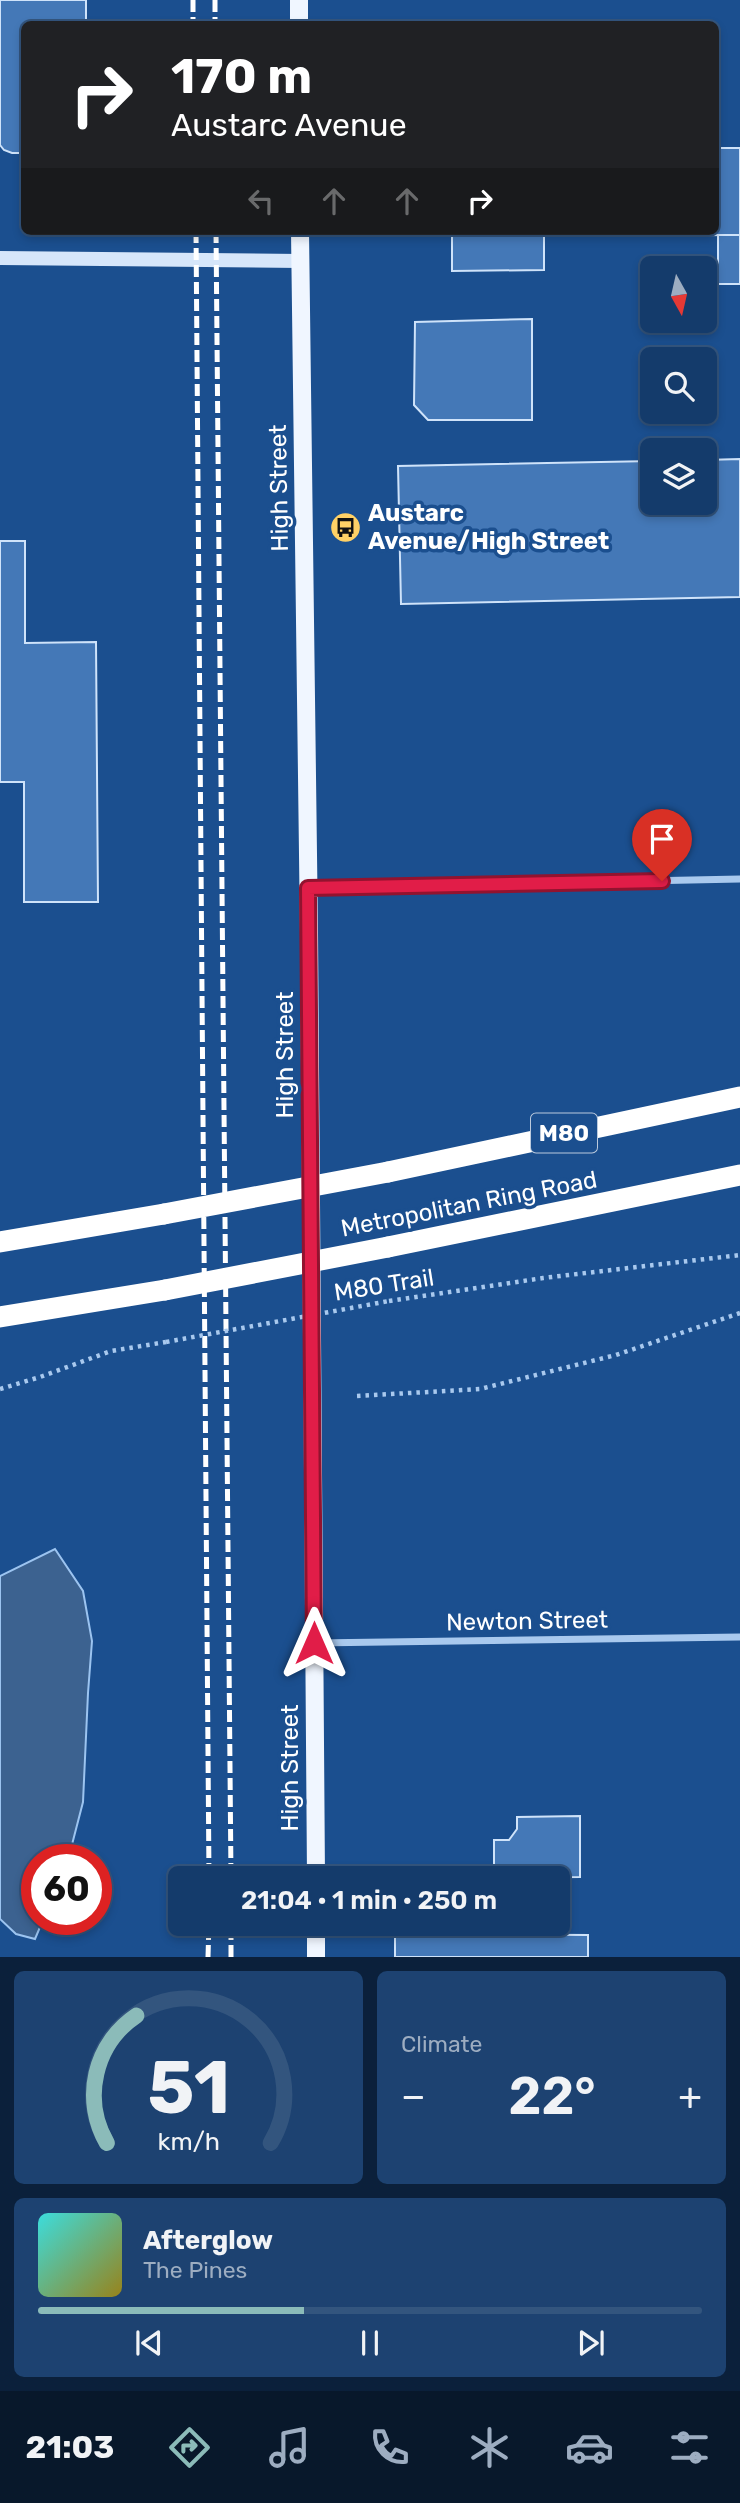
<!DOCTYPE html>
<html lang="en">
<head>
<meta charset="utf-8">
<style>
  :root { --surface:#143b6b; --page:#1d4271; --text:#f1f3f6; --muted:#9dadc1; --line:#33557e; --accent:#8bbbb9 }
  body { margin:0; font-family:Rubik,sans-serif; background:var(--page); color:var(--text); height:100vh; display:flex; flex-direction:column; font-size:26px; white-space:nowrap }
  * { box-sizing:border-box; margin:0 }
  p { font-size:23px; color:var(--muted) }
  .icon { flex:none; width:38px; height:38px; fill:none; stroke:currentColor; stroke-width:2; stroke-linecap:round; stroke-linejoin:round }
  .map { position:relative; height:1957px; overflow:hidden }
  .drawer { display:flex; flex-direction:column; gap:14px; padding:14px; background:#0b203b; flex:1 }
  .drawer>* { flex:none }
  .banner { position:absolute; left:21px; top:21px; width:698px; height:214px; border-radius:10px; box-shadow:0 4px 10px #0003,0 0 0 2px var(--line); background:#202124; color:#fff; overflow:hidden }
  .needle { width:46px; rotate:172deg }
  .controls { position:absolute; left:640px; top:256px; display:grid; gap:14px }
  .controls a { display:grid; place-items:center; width:77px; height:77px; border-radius:10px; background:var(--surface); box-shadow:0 4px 10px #0003,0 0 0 2px var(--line); font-size:35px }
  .speed { position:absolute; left:21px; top:1844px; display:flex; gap:14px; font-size:35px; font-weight:700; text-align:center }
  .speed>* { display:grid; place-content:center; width:91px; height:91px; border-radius:50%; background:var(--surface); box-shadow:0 4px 10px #0003,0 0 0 2px var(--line); line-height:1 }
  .speed .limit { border:10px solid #d22; background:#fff; color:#111 }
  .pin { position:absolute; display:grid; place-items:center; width:60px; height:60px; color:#fff; margin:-72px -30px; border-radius:50% 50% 50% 0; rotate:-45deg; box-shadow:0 0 7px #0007 }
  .pin .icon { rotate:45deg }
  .me { position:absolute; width:77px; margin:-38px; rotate:0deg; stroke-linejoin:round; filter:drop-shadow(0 0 5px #0008) }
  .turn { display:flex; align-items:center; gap:24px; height:147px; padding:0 35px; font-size:32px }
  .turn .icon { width:91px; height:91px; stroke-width:2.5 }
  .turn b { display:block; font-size:49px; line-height:60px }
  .lanes { display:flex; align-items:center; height:66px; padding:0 35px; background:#0003; justify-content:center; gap:35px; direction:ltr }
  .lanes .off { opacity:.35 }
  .big { font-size:52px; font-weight:600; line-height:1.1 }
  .drawer .tile { flex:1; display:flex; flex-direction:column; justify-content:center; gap:10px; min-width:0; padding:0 24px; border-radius:10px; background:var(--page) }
  .drawer .dial { align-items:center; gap:0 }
  .dial svg { height:182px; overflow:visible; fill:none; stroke:var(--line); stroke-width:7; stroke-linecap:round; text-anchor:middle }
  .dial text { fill:var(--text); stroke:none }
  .song { display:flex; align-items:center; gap:21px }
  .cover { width:84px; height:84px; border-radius:10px; background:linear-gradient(135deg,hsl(180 70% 55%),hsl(50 70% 35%)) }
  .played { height:7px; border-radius:4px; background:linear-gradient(90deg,var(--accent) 40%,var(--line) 40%) }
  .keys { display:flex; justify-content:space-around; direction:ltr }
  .heat { display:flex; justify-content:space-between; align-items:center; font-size:38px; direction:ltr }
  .drawer .tiles { flex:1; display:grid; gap:14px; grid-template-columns:1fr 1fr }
  .tile:last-child { grid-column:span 2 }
  .trip { position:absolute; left:168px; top:1866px; width:402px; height:70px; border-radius:10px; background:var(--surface); box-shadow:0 4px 10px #0003,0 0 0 2px var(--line); font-weight:600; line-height:70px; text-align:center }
  .menu { display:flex; height:112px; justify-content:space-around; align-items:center; background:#08182b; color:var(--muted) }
  .menu .icon { width:49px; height:49px }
  .menu .active { color:var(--accent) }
  .menu b { font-size:32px; color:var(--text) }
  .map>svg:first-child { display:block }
  .water { fill:#3c6290; stroke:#9cc4f0; stroke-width:2 }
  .building { fill:#4478b7; stroke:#cfe3fa; stroke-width:2 }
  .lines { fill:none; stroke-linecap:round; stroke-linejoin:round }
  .path { stroke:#a9c9ee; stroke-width:4.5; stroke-dasharray:3.5 5; stroke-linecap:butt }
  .street { stroke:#a9c9ee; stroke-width:7 }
  .secondary { stroke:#d6e6fa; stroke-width:14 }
  .primary { stroke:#f0f6ff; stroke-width:18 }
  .highway { stroke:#fff; stroke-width:21 }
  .rail { stroke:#fff; stroke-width:5; stroke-dasharray:12 5; stroke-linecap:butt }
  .path-bridge { stroke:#a9c9ee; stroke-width:4.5; stroke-dasharray:3.5 5; stroke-linecap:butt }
  .highway-bridge { stroke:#fff; stroke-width:21 }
  .route-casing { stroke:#92132f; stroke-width:18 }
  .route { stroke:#e11d48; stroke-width:12 }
  .labels { text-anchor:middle; stroke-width:7; stroke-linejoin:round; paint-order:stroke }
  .shield { fill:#1b4f8f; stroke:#bbcadd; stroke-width:2 }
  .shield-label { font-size:23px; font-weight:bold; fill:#fff }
  .street-label { font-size:24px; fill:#fff; stroke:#1b4f8f }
  .poi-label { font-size:24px; font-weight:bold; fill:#fff; stroke:#1b4f8f; text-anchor:start }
</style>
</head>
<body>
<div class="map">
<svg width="740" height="1957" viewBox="0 0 740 1957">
  <rect width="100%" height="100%" fill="#1b4f8f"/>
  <!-- water -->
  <polygon class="water" points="55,1549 83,1591 92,1641 88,1693 83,1802 68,1860 37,1860 37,1920 43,1920 35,1939 16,1934 0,1919 0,1576"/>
  <!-- building -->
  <g class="building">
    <polygon points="0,0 86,0 86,24 24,24 24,153 12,153 4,150 0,145"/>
    <polygon points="716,36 718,148 740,148 740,235 544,236 544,270 452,271 452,231 716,231"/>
    <rect x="718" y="235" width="22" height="49"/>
    <polygon points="532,319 532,420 428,420 414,405 415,322"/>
    <polygon points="740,459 740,597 401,604 398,466 653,461 653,502 705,502 705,460"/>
    <polygon points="0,541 25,541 25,643 96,642 98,902 24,902 24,782 0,782"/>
    <polygon points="580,1816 580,1877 494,1878 494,1840 509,1840 517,1829 517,1817"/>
    <polygon points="395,1934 588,1935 588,1957 395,1957"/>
  </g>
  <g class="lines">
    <!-- path -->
    <g class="path">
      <polyline points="389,1301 543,1278 740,1255"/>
      <polyline points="0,1389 40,1377 111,1351 166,1342"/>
      <polyline points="357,1396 480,1389 616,1355 740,1313"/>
    </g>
    <!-- street -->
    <g class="street">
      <polyline points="310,888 740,879"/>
      <polyline points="314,1643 740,1637"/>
    </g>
    <!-- secondary -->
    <polyline class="secondary" points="0,258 301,261"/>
    <!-- primary -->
    <g class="primary">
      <polyline points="299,0 299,24"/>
      <polyline points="300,231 309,932 316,1878"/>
      <polyline points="316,1923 316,1957"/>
    </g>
    <!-- highway -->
    <g class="highway">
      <polyline points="388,1172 740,1097"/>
      <polyline points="0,1242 164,1214"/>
      <polyline points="388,1247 740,1175"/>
      <polyline points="0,1317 165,1290"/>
    </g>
    <!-- rail -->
    <g class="rail">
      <polyline points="193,0 193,24"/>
      <polyline points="215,0 215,24"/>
      <polyline points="196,231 209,1878"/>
      <polyline points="216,231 231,1878"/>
      <polyline points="208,1957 209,1923"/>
      <polyline points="231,1957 231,1923"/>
    </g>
    <!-- path-bridge -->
    <polyline class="path-bridge" points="166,1342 389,1301"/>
    <!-- highway-bridge -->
    <g class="highway-bridge">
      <polyline points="164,1214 388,1172"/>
      <polyline points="165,1290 388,1247"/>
    </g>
  </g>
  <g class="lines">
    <defs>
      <polyline id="route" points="314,1643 308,888 662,881"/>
    </defs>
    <!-- route casing -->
    <use href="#route" class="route-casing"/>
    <!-- route -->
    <use href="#route" class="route"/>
  </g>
  <!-- icons -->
  <defs>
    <symbol id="bus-disc" viewBox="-11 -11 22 22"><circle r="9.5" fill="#ffd166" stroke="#1b4f8f"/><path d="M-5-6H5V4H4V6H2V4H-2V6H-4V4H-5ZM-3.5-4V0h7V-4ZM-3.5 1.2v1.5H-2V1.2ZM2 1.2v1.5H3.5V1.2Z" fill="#111"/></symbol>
  </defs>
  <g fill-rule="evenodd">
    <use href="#bus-disc" x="328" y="510" width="35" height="35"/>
  </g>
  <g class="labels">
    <!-- shield labels -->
    <rect class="shield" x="531" y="1113.5" width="66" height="39" rx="5"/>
    <g class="shield-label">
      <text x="564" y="1141">M80</text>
    </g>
    <!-- street labels -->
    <g class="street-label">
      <text transform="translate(279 488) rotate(-91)" y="8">High Street</text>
      <text transform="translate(285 1055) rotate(-90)" y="8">High Street</text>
      <text transform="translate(469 1204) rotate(-11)" y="8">Metropolitan Ring Road</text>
      <text transform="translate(384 1285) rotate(-9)" y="8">M80 Trail</text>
      <text transform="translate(527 1621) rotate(-1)" y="8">Newton Street</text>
      <text transform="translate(290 1768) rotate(-90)" y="8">High Street</text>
    </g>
    <!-- poi labels -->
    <g class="poi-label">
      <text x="368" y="521">Austarc<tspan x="368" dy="28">Avenue/High Street</tspan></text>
    </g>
  </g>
</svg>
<div class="controls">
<a><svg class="needle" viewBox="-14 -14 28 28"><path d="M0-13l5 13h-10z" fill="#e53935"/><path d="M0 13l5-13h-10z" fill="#9dadc1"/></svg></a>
<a><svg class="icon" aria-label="search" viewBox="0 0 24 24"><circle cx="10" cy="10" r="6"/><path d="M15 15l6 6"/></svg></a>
<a><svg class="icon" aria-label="layers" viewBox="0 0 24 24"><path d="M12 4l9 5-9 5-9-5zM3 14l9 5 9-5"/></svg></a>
</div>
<div class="speed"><div class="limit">60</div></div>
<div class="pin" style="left:662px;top:881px;background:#d93025"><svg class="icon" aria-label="arrive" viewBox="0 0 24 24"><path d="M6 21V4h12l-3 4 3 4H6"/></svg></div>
<svg class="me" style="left:314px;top:1643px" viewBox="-20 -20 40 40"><path d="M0-17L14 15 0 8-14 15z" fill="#e11d48" stroke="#fff" stroke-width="4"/></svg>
<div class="trip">21:04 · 1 min · 250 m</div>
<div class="banner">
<div class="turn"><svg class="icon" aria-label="right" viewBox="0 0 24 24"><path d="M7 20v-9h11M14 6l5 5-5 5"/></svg><div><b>170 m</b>Austarc Avenue</div></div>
<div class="lanes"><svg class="icon off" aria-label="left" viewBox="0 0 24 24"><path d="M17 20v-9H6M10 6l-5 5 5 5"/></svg><svg class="icon off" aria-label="ahead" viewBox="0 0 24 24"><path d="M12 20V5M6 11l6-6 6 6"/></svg><svg class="icon off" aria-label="ahead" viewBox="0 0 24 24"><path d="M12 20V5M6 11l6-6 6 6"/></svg><svg class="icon" aria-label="right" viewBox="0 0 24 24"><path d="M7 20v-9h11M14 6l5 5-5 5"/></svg></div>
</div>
</div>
<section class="drawer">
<div class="tiles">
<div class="tile dial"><svg viewBox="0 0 100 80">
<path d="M14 69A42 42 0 1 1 86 69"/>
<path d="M14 69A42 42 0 0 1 27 13" stroke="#8bbbb9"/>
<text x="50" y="56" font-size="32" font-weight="700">51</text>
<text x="50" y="72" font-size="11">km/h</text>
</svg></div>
<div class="tile"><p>Climate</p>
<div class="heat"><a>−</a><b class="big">22°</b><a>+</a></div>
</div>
<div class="tile">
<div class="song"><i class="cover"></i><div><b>Afterglow</b><p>The Pines</p></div></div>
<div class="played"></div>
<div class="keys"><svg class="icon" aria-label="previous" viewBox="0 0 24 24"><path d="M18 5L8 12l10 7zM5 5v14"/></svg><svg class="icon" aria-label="pause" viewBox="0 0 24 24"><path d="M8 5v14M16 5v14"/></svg><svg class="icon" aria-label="next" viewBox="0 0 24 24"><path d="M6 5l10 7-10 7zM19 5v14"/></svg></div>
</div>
</div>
</section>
<nav class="menu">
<b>21:03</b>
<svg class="icon active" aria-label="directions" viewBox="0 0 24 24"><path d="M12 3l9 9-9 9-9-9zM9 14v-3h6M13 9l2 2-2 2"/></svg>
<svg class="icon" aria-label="music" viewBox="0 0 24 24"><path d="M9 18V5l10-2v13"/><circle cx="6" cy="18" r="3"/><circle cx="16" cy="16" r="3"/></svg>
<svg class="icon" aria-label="phone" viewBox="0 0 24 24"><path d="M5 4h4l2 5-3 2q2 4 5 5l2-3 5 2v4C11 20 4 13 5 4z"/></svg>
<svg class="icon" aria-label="climate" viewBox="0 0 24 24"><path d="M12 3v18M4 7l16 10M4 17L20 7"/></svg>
<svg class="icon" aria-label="car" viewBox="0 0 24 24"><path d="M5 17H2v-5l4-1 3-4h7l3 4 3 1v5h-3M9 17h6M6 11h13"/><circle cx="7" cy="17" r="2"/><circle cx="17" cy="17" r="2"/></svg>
<svg class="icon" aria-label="filters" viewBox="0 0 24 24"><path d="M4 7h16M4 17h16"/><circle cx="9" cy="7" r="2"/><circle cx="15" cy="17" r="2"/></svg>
</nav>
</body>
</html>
